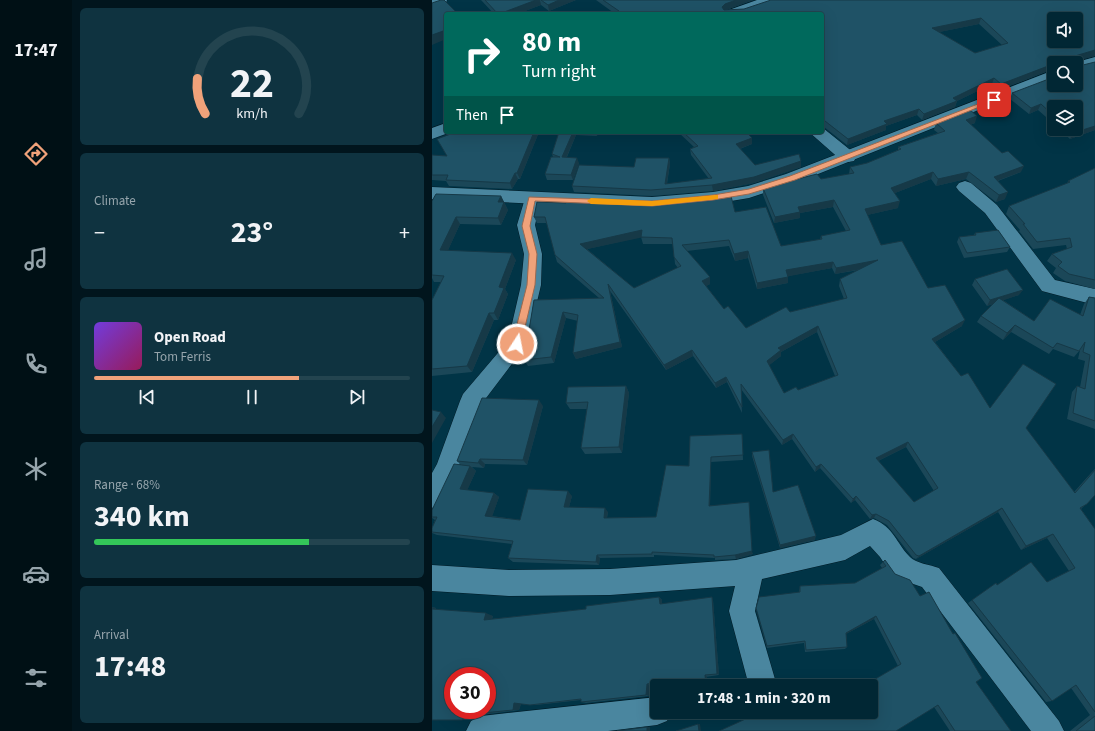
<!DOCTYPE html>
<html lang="en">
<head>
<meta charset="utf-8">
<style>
  :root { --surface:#012734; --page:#0f3340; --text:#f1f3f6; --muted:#96a5ac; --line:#23444f; --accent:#f0a27a }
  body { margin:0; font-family:"Source Sans 3",sans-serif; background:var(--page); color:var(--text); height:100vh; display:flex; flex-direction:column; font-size:15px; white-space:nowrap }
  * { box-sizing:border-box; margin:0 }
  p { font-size:13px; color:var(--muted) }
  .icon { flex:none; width:22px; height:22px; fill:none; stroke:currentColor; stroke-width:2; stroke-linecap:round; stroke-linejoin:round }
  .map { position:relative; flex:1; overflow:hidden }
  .sheet { display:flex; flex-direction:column; gap:8px; padding:8px; background:#01151d; width:360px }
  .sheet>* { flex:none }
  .guide { position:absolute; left:12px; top:12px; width:380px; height:122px; border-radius:4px; box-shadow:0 4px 16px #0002,0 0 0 1px var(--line); background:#00695c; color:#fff; overflow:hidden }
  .fabs { position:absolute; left:615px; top:12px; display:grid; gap:8px }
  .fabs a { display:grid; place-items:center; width:36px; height:36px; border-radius:4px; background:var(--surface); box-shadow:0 4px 16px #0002,0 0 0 1px var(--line); font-size:20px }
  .speed { position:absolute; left:12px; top:667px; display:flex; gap:8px; font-size:20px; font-weight:700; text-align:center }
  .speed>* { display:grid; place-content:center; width:52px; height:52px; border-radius:50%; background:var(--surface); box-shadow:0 4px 16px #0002,0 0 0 1px var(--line); line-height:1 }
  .speed .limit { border:6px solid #d22; background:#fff; color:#111 }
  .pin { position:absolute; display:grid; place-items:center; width:34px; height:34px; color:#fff; margin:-17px; border-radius:8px; box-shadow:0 2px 6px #0006 }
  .me { position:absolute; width:44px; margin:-22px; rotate:11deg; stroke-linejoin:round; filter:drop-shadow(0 0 3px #0008) }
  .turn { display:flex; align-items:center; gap:14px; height:84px; padding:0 12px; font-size:18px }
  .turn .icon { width:52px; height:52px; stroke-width:2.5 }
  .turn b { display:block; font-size:28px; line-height:34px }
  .then { display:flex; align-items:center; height:38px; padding:0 12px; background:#0003; gap:8px; font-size:15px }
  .big { font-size:30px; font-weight:700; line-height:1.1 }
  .sheet .widget { flex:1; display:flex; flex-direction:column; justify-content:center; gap:6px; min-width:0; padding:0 14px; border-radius:6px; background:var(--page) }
  .sheet .dial { align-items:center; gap:0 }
  .dial svg { height:104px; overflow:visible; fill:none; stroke:var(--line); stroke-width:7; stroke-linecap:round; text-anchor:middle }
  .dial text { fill:var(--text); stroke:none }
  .song { display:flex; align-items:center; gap:12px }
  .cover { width:48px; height:48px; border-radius:6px; background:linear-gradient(135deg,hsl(260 70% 55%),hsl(330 70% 35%)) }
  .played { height:4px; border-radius:2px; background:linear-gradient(90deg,var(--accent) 65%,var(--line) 65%) }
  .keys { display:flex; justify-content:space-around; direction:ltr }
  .heat { display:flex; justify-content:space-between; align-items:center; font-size:22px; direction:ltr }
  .charge { height:6px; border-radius:3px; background:linear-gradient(90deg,#34c759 68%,var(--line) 0) }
  .trip { position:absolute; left:218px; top:679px; width:228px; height:40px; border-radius:4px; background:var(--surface); box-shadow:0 4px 16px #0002,0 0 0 1px var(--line); font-weight:700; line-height:40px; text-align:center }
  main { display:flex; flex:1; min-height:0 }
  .tabs { display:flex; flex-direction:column; width:72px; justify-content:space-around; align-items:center; background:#001015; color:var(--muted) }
  .tabs .icon { width:28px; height:28px }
  .tabs .current { color:var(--accent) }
  .tabs b { font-size:18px; color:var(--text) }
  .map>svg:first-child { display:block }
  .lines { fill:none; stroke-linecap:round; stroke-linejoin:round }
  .minor-casing { stroke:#001b26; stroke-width:1 }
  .tertiary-casing { stroke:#001b26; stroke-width:1 }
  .minor { fill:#4a869f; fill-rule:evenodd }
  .tertiary { fill:#4a869f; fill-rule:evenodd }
  .wall { fill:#1b4758; fill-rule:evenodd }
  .shaded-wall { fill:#163947 }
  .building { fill:#1f5266; stroke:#163947; fill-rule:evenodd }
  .route { fill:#f0a27a; stroke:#9c694f }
  .slow { fill:#f59e0b }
</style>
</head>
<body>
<main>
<nav class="tabs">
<b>17:47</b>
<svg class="icon current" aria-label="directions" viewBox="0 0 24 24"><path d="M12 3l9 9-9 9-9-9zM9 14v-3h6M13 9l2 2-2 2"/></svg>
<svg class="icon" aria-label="music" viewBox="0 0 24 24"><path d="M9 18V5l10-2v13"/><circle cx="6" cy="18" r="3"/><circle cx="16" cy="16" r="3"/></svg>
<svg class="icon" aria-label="phone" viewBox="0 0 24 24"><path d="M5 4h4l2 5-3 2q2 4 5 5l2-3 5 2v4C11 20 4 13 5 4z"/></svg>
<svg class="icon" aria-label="climate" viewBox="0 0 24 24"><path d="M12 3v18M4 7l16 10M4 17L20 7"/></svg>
<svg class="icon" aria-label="car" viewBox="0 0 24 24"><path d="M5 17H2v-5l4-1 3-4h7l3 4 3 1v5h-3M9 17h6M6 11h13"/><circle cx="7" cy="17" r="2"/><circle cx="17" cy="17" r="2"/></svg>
<svg class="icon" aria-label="filters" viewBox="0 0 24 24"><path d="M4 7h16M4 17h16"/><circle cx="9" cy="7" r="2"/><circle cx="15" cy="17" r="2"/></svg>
</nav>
<section class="sheet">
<div class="widget dial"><svg viewBox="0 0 100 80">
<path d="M14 69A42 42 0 1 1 86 69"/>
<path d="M14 69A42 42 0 0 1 8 42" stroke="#f0a27a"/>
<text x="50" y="56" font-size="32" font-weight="700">22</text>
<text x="50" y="72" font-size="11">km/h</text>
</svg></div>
<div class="widget"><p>Climate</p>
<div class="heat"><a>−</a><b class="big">23°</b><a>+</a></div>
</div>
<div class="widget">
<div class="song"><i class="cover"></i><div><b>Open Road</b><p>Tom Ferris</p></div></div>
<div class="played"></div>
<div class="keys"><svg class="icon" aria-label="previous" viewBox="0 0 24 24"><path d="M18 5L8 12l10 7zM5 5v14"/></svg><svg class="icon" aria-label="pause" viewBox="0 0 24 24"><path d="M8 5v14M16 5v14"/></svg><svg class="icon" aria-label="next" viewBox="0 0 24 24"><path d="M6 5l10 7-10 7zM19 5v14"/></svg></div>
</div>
<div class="widget"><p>Range · 68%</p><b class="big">340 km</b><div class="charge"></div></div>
<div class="widget"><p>Arrival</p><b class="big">17:48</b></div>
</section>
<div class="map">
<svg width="663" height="731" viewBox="0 0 663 731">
  <rect width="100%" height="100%" fill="#013446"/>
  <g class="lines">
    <defs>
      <g id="minor">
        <polygon points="0,0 15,0 14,3 0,6"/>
        <polygon points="391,128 422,153 424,157 422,161 416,162 410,161 377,132 390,132"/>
        <polygon points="533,181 539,183 565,205 623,280 663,289 663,305 610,291 553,213 527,191 524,187 527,183"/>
        <polygon points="100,193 106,195 109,199 103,225 110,254 109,285 95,344 48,406 23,477 8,504 0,508 0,473 5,464 28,401 31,394 76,341 89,285 92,254 85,225 94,195"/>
        <path d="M441,519C462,527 464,543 478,557C483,563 499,565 507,568L627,721L632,731H599L490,587L461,577L448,557L438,546L413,560L330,579L323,611L345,686H317L297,611L303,586L178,595L77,596L0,591V565L77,570L178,569L304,560L409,535Z"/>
        <polygon points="225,697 225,712 239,712 235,721 225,725 176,731 34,731 39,721 49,716"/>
      </g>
      <g id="tertiary">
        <polygon points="325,0 345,0 343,3 312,14 292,14 294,11"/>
        <polygon points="663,57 663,66 644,71 644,63 641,63"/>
        <polygon points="622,70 622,80 366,182 317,198 281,204 220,209 0,199 0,187 220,197 281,192 316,186 354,174"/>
        <polygon points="14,123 14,132 19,132 0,139 0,128"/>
      </g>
    </defs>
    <!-- minor casing -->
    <use href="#minor" class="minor-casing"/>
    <!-- tertiary casing -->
    <use href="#tertiary" class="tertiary-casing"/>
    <!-- minor -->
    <use href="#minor" class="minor"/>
    <!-- tertiary -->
    <use href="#tertiary" class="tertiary"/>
  </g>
  <!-- wall -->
  <g class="wall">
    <polygon points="49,0 144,0 117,11 109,5 85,14 62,14"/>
    <path d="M164,0H321L294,10L663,0V56L645,60L663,130L638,139L627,129H644L622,107V124L606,110L597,114L578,99L580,93L622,85L644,63H622V69H621L567,90L560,84L525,101L523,107L490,120L485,115L454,126V130L415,145L392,127L390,129V14L182,13ZM547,24L570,45L543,53L507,32Z"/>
    <path d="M504,123H543L538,125L589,172L566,181L573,199L564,202L534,179L504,186L499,179L463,193L466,208L435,215L449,245L496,288L530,326L503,342L529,376L558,408L594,428L642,492L659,473L663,469V495L649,509L663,529V731H638L658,715L639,688L620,701L614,702L536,603L564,583L565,585L615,582L637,571L615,538L589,550L566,512L484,559L481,558L455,525L442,518L438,519L423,500L419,503L388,468L383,472L360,439L350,445L309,389L310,413L295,382L284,388L261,356L234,370L178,291L190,347L144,359L141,353L146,321L134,318L122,363L96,366L92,360L102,300L167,298L125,262L123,255L115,223H105L102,217L303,212L349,246L388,240L389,236L414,231L401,207L368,213V218L342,223L331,195V188L389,179L417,174L418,167L435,163L466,150V147L506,133L502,130ZM209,237L211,244H241L243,264L246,268L202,288L155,249ZM297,246L303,261L316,258L325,289L356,283V276L400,268L403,274L427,270L408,279L407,286L412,299L358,312L314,328L292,309L274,286L278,284V277L255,251ZM385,332L403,376L366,390L352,393L337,365L349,356V352ZM474,447L502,491L482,502L446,461Z"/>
    <polygon points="107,132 88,179 86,179 80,189 17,186 14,181 0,180 0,155 15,156 5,139"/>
    <polygon points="127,132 166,132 165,136 144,135 135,157 147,163 141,180 115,180 113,174 121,157 120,154"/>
    <polygon points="246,132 314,132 320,138 320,144 308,149 323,165 369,161 369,167 322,183 281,191 220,196 142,192 140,186 202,167 237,158 238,164 235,184 277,179 259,155 258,149 262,147"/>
    <polygon points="663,168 663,289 633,281 621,273 624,268 615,261 620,254 635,249 634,245 601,249 587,231 588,230 574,214 577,206 635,184 636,181"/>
    <polygon points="69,196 76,210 69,225 28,224 16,250 84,260 73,289 76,294 66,320 62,320 40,372 0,376 0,300 9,282 2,282 0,278 0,201"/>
    <polygon points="543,233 578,247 575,252 532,258 525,242 527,237 542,235"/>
    <polygon points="543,279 587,295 571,300 602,321 648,315 652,304 657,297 663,298 663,429 635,419 640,392 645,386 648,387 653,361 646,359 648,350 642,357 621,349 617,354 579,332 571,340 545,322 549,316 561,304 555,306 540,285"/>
    <polygon points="194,386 197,393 190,453 153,454 149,448 155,409 138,409 134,403"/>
    <polygon points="111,406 95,465 53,464 52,468 40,467 44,471 35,490 62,493 67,497 60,516 88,520 140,496 137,507 176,512 175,518 224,517 257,466 310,434 311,460 279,462 278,505 321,554 304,559 283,560 283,558 222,555 222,557 168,558 167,565 81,562 76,558 80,544 5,535 0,533 0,528 3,520 0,518 0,510 29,465 25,461"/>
    <polygon points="320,452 341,492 383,540 348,548 320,456"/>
    <polygon points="451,562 463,574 488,596 544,682 579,731 518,731 502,707 439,712 433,685 466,666 442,619 414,634 415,647 413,649 373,652 372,643 335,648 325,611 324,608 367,592 368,586 423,583 450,568 448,565"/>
    <polygon points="227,597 230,600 230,604 281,600 287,675 218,685 217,696 154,703 149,702 149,700 104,705 89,704 87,710 49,715 38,720 0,720 0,607 4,608 4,609 61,616 60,619 154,609"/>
  </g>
  <!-- shaded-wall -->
  <g class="shaded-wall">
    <polygon points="104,0 108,0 109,5 85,14 67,14"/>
    <polygon points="127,0 144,0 117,11 116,5"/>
    <polygon points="304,0 321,0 294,10 291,13 290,7 293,4"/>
    <polygon points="549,18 547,24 498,34 500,28"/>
    <polygon points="14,30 14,39 0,45 0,35"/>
    <polygon points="663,50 663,56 641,62 643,56"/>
    <polygon points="622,63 621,69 567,90 569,84"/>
    <polygon points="562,78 560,84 525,101 523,107 490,120 492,114 521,98"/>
    <polygon points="609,104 606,110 597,114 599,108"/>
    <polygon points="487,109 485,115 454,126 454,130 415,145 416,139 452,121"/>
    <polygon points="545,116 543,123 532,127 534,120"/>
    <polygon points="393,121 392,127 390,129 390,123"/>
    <polygon points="663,126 663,130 638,139 641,133"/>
    <polygon points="102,132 107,132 88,179 85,173"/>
    <polygon points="141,132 143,132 144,135 132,163 130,157"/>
    <polygon points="163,132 166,132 165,136"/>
    <polygon points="320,138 320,144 304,150 304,144"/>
    <polygon points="145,158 147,163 141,180 139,175"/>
    <polygon points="237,158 238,164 234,188 233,184"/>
    <polygon points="369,161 369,167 322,183 281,191 280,185"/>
    <polygon points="592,166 589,172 559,183 562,177"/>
    <polygon points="501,172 499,179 458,195 459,188"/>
    <polygon points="537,172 534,179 504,186 506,179"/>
    <polygon points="83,173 86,179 80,189 78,183"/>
    <polygon points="576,192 573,199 564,202 567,195"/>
    <polygon points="69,196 76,210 69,225 66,218 66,202"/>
    <polygon points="402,200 401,207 368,213 368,218 342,223 343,217 366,207"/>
    <polygon points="468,201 466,208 431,216 433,209"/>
    <polygon points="24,217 28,224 13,257 8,250"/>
    <polygon points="210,230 212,237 151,250 148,244"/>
    <polygon points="316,251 316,258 303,261 302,254"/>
    <polygon points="80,253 84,260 73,289 76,294 66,320 62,313 67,287"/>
    <polygon points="446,260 445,266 403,274 404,268"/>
    <polygon points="401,262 400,268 353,277 354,270"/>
    <polygon points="278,277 278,284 271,288 270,281"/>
    <polygon points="356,277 356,283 325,289 325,283"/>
    <polygon points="176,284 178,291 190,347 144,359 141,353 188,342"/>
    <polygon points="591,290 587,295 555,306 558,300"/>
    <polygon points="131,312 134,318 122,363 119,357"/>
    <polygon points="57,313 62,320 40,372 35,366"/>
    <polygon points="533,320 530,326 498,345 500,339"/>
    <polygon points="583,325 579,332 571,340 575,333"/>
    <polygon points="386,326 385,332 349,352 349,356 335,367 335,361 346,348"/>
    <polygon points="260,350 261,356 234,370 232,365"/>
    <polygon points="294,377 295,382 284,388 283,383"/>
    <polygon points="194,386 197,393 190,453 187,447"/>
    <polygon points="107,400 111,406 95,465 91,460"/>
    <polygon points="9,412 14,418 0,443 0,427"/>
    <polygon points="361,434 360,439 350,445 351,440"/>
    <polygon points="476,442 474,447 442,463 444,458"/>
    <polygon points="279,457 279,462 278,510 277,506"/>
    <polygon points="48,459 53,464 52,468 46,463"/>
    <polygon points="389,464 388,468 383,472 384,467"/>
    <polygon points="38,466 44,471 34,493 28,489"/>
    <polygon points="136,491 140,496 136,511 132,507"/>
    <polygon points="62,493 67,497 59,520 53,516"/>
    <polygon points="424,496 423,500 419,503 421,499"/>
    <polygon points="173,508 176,512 174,522 172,518"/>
    <polygon points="570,508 566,512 484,559 487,556"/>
    <polygon points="444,514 442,518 438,519 440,515"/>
    <polygon points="621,534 615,538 589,550 594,546"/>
    <polygon points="384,536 383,540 348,548 348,545"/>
    <polygon points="320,551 321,554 304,559 303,555"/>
    <polygon points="165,555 168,558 167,565 164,562"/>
    <polygon points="227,597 230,600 230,607 228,604"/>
    <polygon points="280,597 281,600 287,675 285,674"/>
    <polygon points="0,607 4,608 3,612 0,611"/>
    <polygon points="54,613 61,616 59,622 52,620"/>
    <polygon points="444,616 442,619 412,635 414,633"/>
    <polygon points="273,675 275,677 275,686 274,686"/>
    <polygon points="215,684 218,685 217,696 214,695"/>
    <polygon points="82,703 89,704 87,710 81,710"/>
    <polygon points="41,714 49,715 38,720 30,720"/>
    <polygon points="266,724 268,724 269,731 267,731"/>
    <rect x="215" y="727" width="3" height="4"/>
  </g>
  <!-- building -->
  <g class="building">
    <polygon points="9,0 12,0 26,14 14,14 14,30 0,35 0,3"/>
    <polygon points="53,0 104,0 67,14 66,14"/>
    <polygon points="109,0 127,0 116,5"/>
    <path d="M171,0H304L293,4L290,7L292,10L312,9L339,0H663V50L643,56L647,66L663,62V126L641,133L637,129H644V107H622V116L609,104L599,108L580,93L622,77V85H644V63H624L569,84L562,78L521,98L525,101L492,114L487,109L452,121L455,124L416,139L393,121L390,123V14H178L187,11ZM549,18L576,43L543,53L500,28ZM622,19H644V41H622Z"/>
    <path d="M537,109L545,116L534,120L570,153L576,151L592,166L562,177L576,192L567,195L537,172L506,179L501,172L459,188L468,201L433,209L449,245L470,241L496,288L513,285L533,320L500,339L529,376L536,373L558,408L591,364L624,384L594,428L643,493L663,470V495L655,504L648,508L663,529V712L644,685L620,701L540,600L564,583L565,585L599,562L615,582L643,568L621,534L594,546L570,508L487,556L484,555L457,521L444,514L440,515L424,496L421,499L389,464L384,467L361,434L351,440L309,384L310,407L294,377L283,383L260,350L232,365L176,284L188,342L141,353L146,315L131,312L119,357L92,360L102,300L172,298L123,255L113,217H102L105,202L134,203V200L218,204L299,196L303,212L334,207L349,246L390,239L389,236L418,230L402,200L366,207L368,212L343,217L331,188L385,174L389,179L422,173L418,167L435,163L469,149L466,147L513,131L504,123ZM210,230L209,237L240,238L242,257L249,266L202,288L148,244ZM297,240L302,254L316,251L325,283L356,277L354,270L401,262L404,268L446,260L408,279L415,298L358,312L354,307L314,328L296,306L292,309L270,281L278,277L250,245ZM386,326L406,375L366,390L364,387L352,393L335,361L349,350L346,348ZM476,442L506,488L482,502L444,458Z"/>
    <polygon points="24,132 102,132 85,173 83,173 78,183 14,180 16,175 0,175 0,155 15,156 5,139"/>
    <polygon points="127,132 141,132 130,157 145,158 139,175 113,174 119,157 128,157 120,154"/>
    <polygon points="251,132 314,132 320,138 304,144 323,165 367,154 369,161 322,177 280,185 219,190 140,186 147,165 202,167 204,158 237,158 233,184 280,178 258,149 266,146"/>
    <polygon points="663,168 663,280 637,274 626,266 630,262 620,254 640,247 638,238 605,242 591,224 593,224 577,206 638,182 636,181"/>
    <polygon points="4,194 69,196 66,202 72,202 66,218 24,217 8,250 80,253 67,287 72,288 62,313 57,313 35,366 0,369 0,300 12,276 0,275 0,201"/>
    <polygon points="566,230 578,247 535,253 527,237 544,235 543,233"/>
    <polygon points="575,269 591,290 558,300 543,279"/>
    <polygon points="657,297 663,298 663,421 641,413 645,386 653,389 658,355 651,352 653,342 647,351 625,343 621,348 583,325 575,333 549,316 567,298 602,321 618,299 651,316"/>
    <polygon points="194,386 187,447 149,448 156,402 134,403 136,387"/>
    <polygon points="50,398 107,400 91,460 48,459 46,463 25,461"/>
    <polygon points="0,410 9,412 0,427"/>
    <polygon points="310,434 311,455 279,457 277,506 317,502 320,551 303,555 282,557 282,555 220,552 220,554 165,555 164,562 76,558 81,541 0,532 0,528 5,517 0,517 0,510 22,464 38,466 28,489 62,493 53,516 88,520 96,489 136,491 132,507 173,508 172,518 224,517 234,465 257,466 258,436"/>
    <polygon points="337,450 341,492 366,485 384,536 348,545 320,452"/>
    <polygon points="453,560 463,574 478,580 488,596 497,592 521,634 523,633 550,678 544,682 579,731 523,731 506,705 464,731 287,731 329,712 439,712 439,686 420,686 430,680 433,685 469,664 444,616 414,633 415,647 374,650 373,641 335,646 324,608 327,597 368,592 368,586 423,583 454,566 451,562"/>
    <path d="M227,597L228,604L280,597L285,674L273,675L274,686H248V679L215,684L214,695L149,702V699L98,705L82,703L81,710L41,714L30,720H0V609L54,613L52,620L154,609V606ZM21,676H55V710H21Z"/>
    <polygon points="663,716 663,731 644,731"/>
    <polygon points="266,724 267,731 244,731"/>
    <polygon points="215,727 215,731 185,731"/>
  </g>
  <!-- route -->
  <polygon class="route" points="559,99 565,100 363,180 317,194 281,200 220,206 103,201 98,226 105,254 103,285 89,344 85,347 81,346 80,344 95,285 97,254 90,226 97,197 220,201 281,195 317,189 358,176"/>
  <!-- slow -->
  <polygon class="slow" points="284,195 286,195 286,199 220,206 159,204 155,201 159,198 220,201"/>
</svg>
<div class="fabs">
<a><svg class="icon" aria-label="sound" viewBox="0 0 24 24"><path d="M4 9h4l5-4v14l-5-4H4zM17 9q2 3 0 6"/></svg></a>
<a><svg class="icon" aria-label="search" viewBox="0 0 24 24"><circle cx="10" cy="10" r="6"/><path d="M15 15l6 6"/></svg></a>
<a><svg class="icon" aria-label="layers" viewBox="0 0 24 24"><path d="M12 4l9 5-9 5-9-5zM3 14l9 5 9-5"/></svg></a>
</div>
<div class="speed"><div class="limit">30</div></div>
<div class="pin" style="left:562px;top:100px;background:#d93025"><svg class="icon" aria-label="arrive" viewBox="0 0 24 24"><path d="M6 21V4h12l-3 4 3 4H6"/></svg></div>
<svg class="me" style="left:85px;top:344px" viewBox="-20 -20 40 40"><circle r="17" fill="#f0a27a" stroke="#fff" stroke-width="3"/><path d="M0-11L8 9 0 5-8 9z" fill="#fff"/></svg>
<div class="trip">17:48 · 1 min · 320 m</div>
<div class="guide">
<div class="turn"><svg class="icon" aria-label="right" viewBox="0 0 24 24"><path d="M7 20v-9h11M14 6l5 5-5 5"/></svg><div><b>80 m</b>Turn right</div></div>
<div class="then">Then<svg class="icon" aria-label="arrive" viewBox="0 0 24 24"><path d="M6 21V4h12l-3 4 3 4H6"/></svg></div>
</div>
</div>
</main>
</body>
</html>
